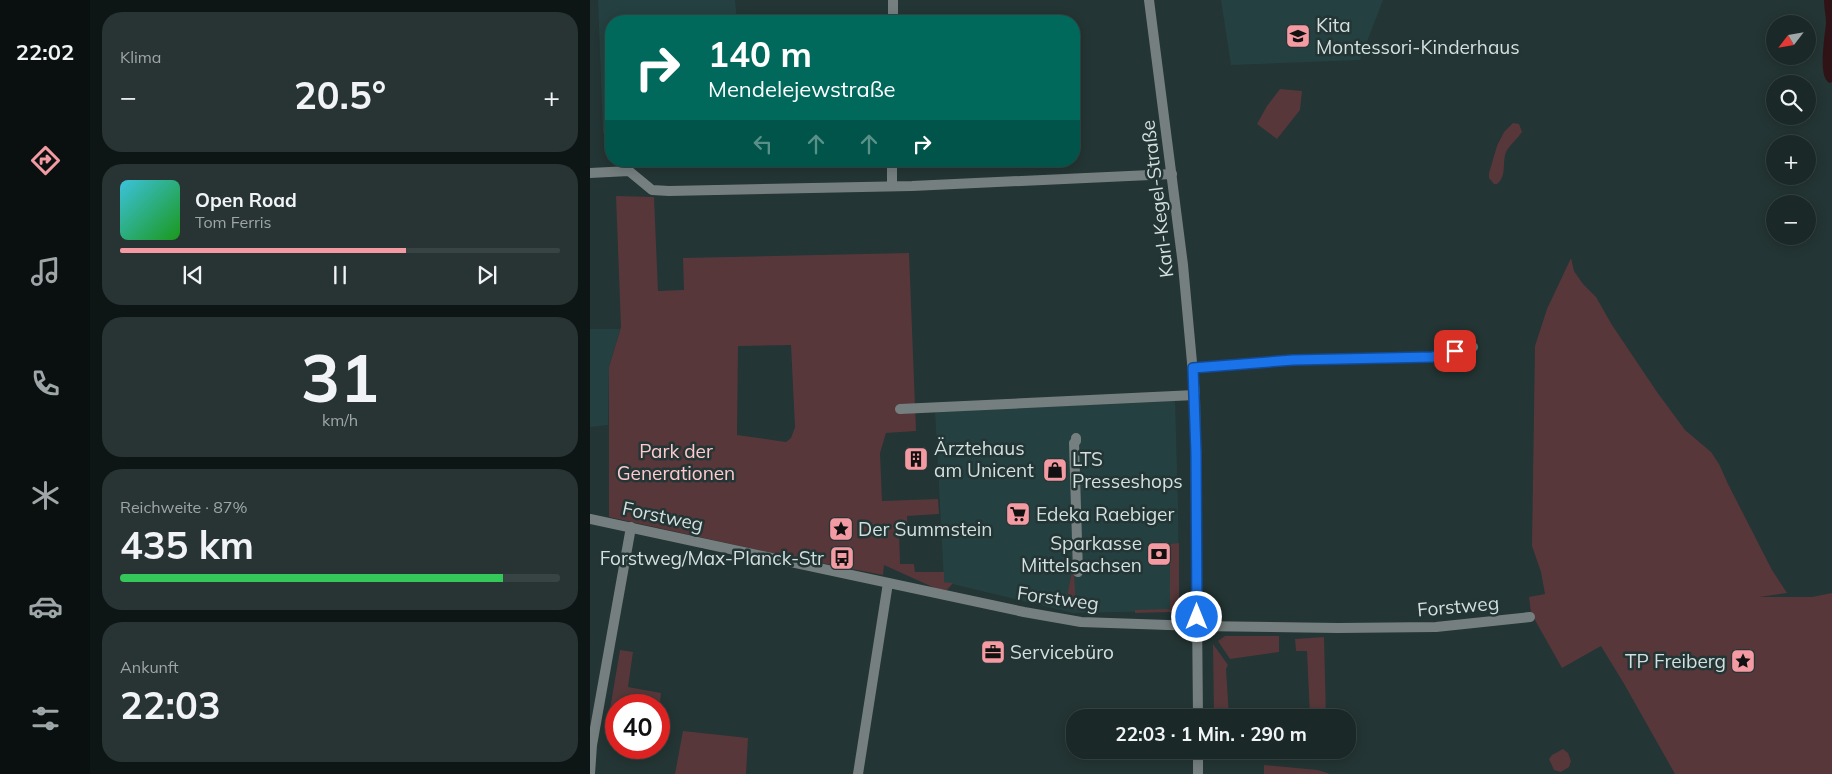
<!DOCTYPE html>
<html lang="de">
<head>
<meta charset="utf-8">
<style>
  :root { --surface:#1a2827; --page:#273433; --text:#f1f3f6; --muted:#9fa6a7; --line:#384444; --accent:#f49aa3 }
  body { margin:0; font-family:Mulish,sans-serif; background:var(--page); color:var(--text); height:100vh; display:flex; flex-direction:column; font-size:19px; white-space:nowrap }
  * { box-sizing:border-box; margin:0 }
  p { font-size:16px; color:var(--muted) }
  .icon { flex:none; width:28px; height:28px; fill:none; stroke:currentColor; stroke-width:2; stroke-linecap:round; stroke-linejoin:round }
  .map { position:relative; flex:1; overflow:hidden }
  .drawer { display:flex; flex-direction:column; gap:12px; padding:12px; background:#0e1615; width:500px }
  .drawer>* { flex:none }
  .banner { position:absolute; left:15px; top:15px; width:475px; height:152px; border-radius:20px; box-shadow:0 2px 12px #0003,0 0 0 1px var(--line); background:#00695c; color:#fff; overflow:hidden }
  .needle { width:32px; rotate:239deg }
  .buttons { position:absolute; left:1176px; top:15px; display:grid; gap:10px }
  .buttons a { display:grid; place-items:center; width:50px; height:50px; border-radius:50%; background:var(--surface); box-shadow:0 2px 12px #0003,0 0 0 1px var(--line); font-size:25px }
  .speed { position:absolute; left:15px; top:694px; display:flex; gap:10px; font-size:25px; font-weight:700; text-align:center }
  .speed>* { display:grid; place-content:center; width:65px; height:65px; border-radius:50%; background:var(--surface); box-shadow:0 2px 12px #0003,0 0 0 1px var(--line); line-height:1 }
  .speed .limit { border:8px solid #d22; background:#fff; color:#111 }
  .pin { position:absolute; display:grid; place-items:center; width:42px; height:42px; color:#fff; margin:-21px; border-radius:10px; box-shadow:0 2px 8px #0006 }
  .me { position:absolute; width:55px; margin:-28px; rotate:0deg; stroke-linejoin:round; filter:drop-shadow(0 0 4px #0008) }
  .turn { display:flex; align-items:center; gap:18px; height:105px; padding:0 20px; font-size:22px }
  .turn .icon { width:65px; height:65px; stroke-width:2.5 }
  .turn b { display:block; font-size:35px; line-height:42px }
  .lanes { display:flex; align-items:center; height:48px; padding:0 20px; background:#0003; justify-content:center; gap:25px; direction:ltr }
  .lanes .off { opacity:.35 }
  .big { font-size:38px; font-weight:700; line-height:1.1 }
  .drawer .card { flex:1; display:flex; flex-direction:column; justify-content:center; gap:8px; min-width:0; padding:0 18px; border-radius:20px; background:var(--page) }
  .drawer .dial { align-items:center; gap:0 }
  .dial b { font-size:65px; line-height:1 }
  .song { display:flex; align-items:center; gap:15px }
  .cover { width:60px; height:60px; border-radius:8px; background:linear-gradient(135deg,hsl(190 70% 55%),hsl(120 70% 35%)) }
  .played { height:5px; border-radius:2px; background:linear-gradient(90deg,var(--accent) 65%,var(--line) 65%) }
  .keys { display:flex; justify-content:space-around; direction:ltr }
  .heat { display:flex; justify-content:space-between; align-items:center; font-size:28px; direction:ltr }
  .charge { height:8px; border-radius:4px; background:linear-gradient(90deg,#34c759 87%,var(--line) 0) }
  .trip { position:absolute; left:476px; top:709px; width:290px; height:50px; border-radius:20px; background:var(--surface); box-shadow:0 2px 12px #0003,0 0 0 1px var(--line); font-weight:700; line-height:50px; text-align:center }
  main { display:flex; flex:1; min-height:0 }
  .tab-bar { display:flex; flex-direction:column; width:90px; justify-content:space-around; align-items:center; background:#0a1010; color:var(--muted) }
  .tab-bar .icon { width:35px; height:35px }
  .tab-bar .selected { color:var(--accent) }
  .tab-bar b { font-size:22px; color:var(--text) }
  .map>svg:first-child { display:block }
  .built { fill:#254040 }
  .green { fill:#57373a; fill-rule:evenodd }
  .water { fill:#301317 }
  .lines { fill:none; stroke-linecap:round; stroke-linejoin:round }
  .pedestrian { stroke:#767f7f; stroke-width:10 }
  .minor { stroke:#767f7f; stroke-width:10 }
  .tertiary { stroke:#767f7f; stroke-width:10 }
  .route-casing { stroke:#114b97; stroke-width:12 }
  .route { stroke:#1a73e8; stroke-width:9 }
  .labels { text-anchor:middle; stroke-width:5; stroke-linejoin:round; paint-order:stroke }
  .poi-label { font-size:19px; fill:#d4dfdf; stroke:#233534; text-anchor:start }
  .street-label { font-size:19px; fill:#d4dfdf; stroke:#233534 }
  .park-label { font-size:19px; fill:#ffc9cd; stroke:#233534 }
</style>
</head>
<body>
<main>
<nav class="tab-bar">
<b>22:02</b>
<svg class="icon selected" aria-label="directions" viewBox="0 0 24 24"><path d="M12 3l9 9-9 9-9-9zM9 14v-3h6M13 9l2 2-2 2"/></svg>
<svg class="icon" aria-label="music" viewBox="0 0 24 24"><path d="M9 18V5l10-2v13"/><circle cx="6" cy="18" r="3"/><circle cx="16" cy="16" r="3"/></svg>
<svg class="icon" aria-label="phone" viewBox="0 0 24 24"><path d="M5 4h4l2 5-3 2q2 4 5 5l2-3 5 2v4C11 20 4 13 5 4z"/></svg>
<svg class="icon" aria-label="climate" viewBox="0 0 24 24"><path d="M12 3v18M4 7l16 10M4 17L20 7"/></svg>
<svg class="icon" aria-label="car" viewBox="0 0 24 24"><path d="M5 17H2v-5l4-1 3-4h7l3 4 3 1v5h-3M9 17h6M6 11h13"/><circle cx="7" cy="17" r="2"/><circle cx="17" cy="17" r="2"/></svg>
<svg class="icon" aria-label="filters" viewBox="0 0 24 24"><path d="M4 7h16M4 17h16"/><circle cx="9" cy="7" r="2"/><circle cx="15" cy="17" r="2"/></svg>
</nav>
<section class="drawer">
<div class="card"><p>Klima</p>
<div class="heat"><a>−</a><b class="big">20.5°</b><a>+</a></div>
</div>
<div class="card">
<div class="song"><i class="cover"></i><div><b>Open Road</b><p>Tom Ferris</p></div></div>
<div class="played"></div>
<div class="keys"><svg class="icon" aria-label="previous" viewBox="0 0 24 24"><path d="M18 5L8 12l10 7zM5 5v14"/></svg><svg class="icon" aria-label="pause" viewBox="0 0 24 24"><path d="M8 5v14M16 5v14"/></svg><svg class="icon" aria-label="next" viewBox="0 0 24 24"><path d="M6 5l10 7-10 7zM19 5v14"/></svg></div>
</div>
<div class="card dial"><b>31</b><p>km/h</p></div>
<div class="card"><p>Reichweite · 87%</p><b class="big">435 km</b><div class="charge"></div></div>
<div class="card"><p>Ankunft</p><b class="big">22:03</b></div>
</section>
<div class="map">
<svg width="1242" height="774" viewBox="0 0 1242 774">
  <rect width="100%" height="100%" fill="#233534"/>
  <!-- built -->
  <g class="built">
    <polygon points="8,0 145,0 147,21 21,21 21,133 13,133"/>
    <polygon points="631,0 793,0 770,60 641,65"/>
    <polygon points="0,329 30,329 19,367 18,425 0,427"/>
    <polygon points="585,400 588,507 589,601 583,611 483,613 354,582 345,410"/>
  </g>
  <!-- green -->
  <g class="green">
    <polygon points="690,89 712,91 710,110 687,139 667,124 677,106"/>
    <path d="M923,123L929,124L932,132C928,138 921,144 917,150C911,161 918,175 907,184H904L899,178V173L907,146L914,132Z"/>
    <path d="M26,196L64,197L68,291L94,290L93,258L319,253L326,431L296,433L290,453L292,501L348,499L349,514L317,516L318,529H309L310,564H324L325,572H354V582L363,583L357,590L347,589L294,565L293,575L200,557L19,517V367L31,327ZM201,345L205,427L201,438L196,442L147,435L148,346Z"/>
    <polygon points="981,258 984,271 993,284 1006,297 1022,325 1067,392 1095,430 1121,452 1129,464 1138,484 1182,570 1197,593 1169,597 1222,597 1242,593 1242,774 1085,774 1033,682 1011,646 972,668 941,613 939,597 955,594 951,572 942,546 945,346 957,309"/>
    <polygon points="589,543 589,601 585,609 581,612 545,613 545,610 580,609 580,544"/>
    <polygon points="482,572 484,572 486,609 475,607"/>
    <polygon points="635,636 689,636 689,652 640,659 628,641"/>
    <polygon points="734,637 736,717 720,717 717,651 706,651 705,639"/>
    <polygon points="623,644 638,665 636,669 639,717 624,717"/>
    <polygon points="30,650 43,652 38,687 71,693 69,712 69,705 26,705 26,723 24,723 24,716 19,715"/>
    <polygon points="93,731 158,738 156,774 85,774"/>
    <polygon points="973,749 978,753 981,761 979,767 971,772 964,770 959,759 962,755"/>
    <polygon points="674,765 728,770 740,774 674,774"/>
  </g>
  <!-- water -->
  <path class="water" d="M1234,0H1242V82L1240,83C1227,78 1235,36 1236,23C1236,16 1234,8 1234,0Z"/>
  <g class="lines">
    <!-- pedestrian -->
    <polyline class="pedestrian" points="486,438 486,441 484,443 488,572"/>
    <!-- minor -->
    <g class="minor">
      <polyline points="303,0 303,21"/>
      <polyline points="302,161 302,186"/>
      <polyline points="0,173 39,171 62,190 79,191 322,186 582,174"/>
      <polyline points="603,368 703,360 842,357 883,347"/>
      <polyline points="310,409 605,395"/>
      <polyline points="0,519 434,612 491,622 607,626 748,628 846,627 940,617"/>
      <polyline points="0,774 2,745 41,527"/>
      <polyline points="268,774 298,583"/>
    </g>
    <!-- tertiary -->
    <g class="tertiary">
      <polyline points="559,0 593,265 605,395 608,718"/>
      <polyline points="608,774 608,750"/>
    </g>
  </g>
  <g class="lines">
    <defs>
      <polyline id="route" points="607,617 606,453 603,368 703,360 842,357 865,351"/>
    </defs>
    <!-- route casing -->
    <use href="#route" class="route-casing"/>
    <!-- route -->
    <use href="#route" class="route"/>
  </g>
  <!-- icons -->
  <defs>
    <symbol id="school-square" viewBox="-11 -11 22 22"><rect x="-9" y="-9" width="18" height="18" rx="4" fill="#f49aa3" stroke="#233534"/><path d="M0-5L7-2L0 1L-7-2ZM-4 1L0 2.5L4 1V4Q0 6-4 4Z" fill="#111"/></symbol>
    <symbol id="building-square" viewBox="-11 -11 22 22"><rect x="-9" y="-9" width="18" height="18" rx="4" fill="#f49aa3" stroke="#233534"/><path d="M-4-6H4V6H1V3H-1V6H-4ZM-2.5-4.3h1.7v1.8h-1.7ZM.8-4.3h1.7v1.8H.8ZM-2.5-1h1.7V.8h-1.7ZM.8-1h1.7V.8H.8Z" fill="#111"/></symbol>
    <symbol id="shop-square" viewBox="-11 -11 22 22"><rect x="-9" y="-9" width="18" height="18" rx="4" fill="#f49aa3" stroke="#233534"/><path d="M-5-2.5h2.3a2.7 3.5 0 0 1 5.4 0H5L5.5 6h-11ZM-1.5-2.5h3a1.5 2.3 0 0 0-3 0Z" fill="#111"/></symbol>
    <symbol id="supermarket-square" viewBox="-11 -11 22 22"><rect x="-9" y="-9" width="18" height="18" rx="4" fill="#f49aa3" stroke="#233534"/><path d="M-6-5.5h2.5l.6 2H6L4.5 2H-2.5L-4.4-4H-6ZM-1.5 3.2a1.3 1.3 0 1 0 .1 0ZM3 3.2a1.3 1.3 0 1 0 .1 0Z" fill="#111"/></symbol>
    <symbol id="sight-square" viewBox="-11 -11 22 22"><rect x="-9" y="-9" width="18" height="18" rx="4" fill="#f49aa3" stroke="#233534"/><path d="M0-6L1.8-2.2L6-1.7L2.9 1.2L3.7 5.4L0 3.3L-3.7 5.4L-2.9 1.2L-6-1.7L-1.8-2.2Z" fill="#111"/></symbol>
    <symbol id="bank-square" viewBox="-11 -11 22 22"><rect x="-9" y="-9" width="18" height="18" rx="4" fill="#f49aa3" stroke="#233534"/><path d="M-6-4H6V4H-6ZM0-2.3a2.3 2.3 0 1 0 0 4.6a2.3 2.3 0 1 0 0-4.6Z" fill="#111"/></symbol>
    <symbol id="bus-square" viewBox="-11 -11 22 22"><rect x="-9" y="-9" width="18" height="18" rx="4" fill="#f49aa3" stroke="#233534"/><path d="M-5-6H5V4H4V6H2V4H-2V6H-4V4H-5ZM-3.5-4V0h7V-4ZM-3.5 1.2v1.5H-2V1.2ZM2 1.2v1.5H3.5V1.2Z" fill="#111"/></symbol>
    <symbol id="office-square" viewBox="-11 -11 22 22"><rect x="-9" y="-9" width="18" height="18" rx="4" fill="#f49aa3" stroke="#233534"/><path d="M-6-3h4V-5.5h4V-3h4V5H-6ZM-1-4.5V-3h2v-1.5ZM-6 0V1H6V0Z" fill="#111"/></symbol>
  </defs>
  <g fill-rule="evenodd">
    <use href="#school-square" x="694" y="22" width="28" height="28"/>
    <use href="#building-square" x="312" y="445" width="28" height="28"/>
    <use href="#shop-square" x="451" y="456" width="28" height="28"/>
    <use href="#supermarket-square" x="414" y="500" width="28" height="28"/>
    <use href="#sight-square" x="237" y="515" width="28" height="28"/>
    <use href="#bank-square" x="555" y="540" width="28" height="28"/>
    <use href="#bus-square" x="238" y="544" width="28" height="28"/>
    <use href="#office-square" x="389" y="638" width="28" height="28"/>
    <use href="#sight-square" x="1139" y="647" width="28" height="28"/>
  </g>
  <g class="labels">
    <!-- poi labels -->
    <g class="poi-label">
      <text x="726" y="32">Kita<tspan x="726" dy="22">Montessori-Kinderhaus</tspan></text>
      <text x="344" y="455">Ärztehaus<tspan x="344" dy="22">am Unicent</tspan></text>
      <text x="482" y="466">LTS<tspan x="482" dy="22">Presseshops</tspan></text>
      <text x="446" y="521">Edeka Raebiger</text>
      <text x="268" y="536">Der Summstein</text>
      <text x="552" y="550" text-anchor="end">Sparkasse<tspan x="552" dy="22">Mittelsachsen</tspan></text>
      <text x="234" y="565" text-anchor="end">Forstweg/Max-Planck-Str</text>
      <text x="420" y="659">Servicebüro</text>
      <text x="1136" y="668" text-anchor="end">TP Freiberg</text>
    </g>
    <!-- street labels -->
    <g class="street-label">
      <text transform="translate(567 199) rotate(-97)" y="7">Karl-Kegel-Straße</text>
      <text transform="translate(73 516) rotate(12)" y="7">Forstweg</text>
      <text transform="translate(468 598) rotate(8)" y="7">Forstweg</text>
      <text transform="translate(868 606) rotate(-5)" y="7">Forstweg</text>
    </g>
    <!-- park labels -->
    <g class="park-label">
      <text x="86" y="458">Park der<tspan x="86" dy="22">Generationen</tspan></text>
    </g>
  </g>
</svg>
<div class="buttons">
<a><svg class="needle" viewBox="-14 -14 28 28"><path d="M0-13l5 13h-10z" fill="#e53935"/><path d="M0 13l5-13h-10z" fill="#9fa6a7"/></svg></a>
<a><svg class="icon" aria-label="search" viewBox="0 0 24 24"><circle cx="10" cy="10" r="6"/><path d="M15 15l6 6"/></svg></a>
<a>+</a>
<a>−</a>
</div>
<div class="speed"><div class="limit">40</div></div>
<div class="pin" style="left:865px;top:351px;background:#d93025"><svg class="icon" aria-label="arrive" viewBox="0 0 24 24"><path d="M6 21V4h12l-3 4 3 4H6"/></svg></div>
<svg class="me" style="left:607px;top:617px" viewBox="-20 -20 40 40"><circle r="17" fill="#1a73e8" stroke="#fff" stroke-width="3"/><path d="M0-11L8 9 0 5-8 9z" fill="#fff"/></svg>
<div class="trip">22:03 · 1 Min. · 290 m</div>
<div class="banner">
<div class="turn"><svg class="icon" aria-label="right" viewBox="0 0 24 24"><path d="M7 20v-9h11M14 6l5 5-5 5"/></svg><div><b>140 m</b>Mendelejewstraße</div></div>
<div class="lanes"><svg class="icon off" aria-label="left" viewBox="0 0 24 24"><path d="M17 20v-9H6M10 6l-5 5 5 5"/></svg><svg class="icon off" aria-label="ahead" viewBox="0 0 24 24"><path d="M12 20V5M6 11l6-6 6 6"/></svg><svg class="icon off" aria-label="ahead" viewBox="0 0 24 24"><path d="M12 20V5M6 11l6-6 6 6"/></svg><svg class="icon" aria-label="right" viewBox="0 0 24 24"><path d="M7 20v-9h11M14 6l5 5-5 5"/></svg></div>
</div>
</div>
</main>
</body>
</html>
